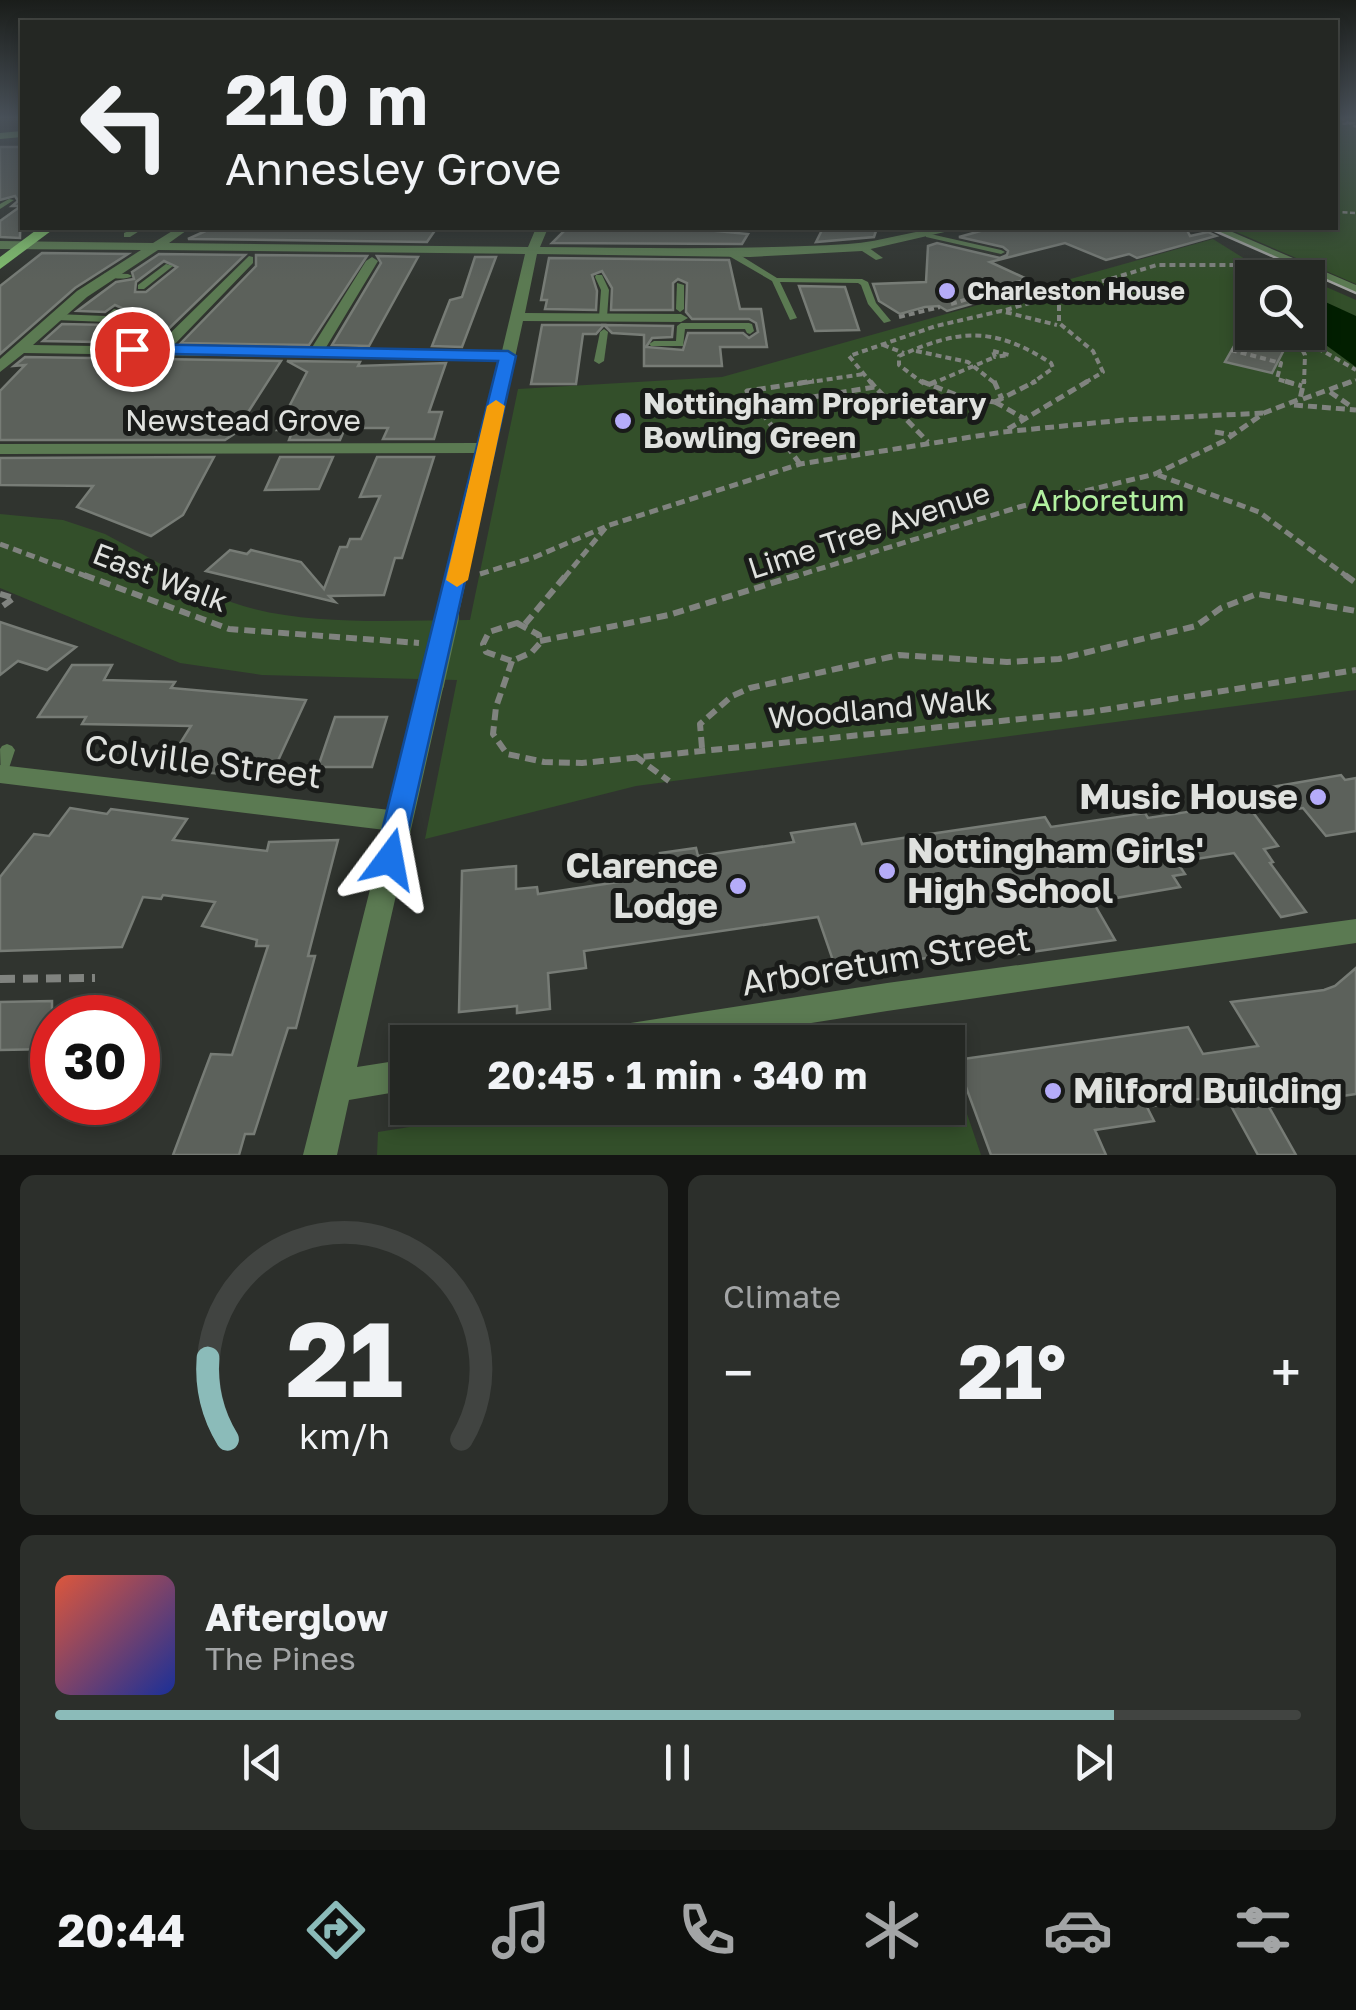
<!DOCTYPE html>
<html lang="en">
<head>
<meta charset="utf-8">
<style>
  :root { --surface:#242723; --page:#2c2f2b; --text:#f1f3f6; --muted:#a3a5a6; --line:#414441; --accent:#8bbbb9 }
  body { margin:0; font-family:"Golos Text",sans-serif; background:var(--page); color:var(--text); height:100vh; display:flex; flex-direction:column; font-size:38px; white-space:nowrap }
  * { box-sizing:border-box; margin:0 }
  p { font-size:32px; color:var(--muted) }
  .icon { flex:none; width:55px; height:55px; fill:none; stroke:currentColor; stroke-width:2; stroke-linecap:round; stroke-linejoin:round }
  .map { position:relative; height:1155px; overflow:hidden }
  .sheet { display:flex; flex-direction:column; gap:20px; padding:20px; background:#141513; flex:1 }
  .sheet>* { flex:none }
  .banner { position:absolute; left:20px; top:20px; width:1318px; height:210px; border-radius:0px; box-shadow:0 5px 15px #0003,0 0 0 2px var(--line); background:#242723; color:var(--text); overflow:hidden }
  .fabs { position:absolute; left:1235px; top:260px; display:grid; gap:20px }
  .fabs a { display:grid; place-items:center; width:90px; height:90px; border-radius:0px; background:var(--surface); box-shadow:0 5px 15px #0003,0 0 0 2px var(--line); font-size:50px }
  .speed { position:absolute; left:30px; top:995px; display:flex; gap:20px; font-size:50px; font-weight:700; text-align:center }
  .speed>* { display:grid; place-content:center; width:130px; height:130px; border-radius:50%; background:var(--surface); box-shadow:0 5px 15px #0003,0 0 0 2px var(--line); line-height:1 }
  .speed .limit { border:15px solid #d22; background:#fff; color:#111 }
  .pin { position:absolute; display:grid; place-items:center; width:85px; height:85px; color:#fff; margin:-42px; border:5px solid #fff; border-radius:50%; box-shadow:0 2px 10px #0007 }
  .me { position:absolute; width:110px; margin:-55px; rotate:13deg; stroke-linejoin:round; filter:drop-shadow(0 0 8px #0008) }
  .turn { display:flex; align-items:center; gap:35px; height:210px; padding:0 40px; font-size:45px }
  .turn .icon { width:130px; height:130px; stroke-width:2.5 }
  .turn b { display:block; font-size:70px; line-height:85px }
  .big { font-size:75px; font-weight:700; line-height:1.1 }
  .sheet .tile { flex:1; display:flex; flex-direction:column; justify-content:center; gap:15px; min-width:0; padding:0 35px; border-radius:15px; background:var(--page) }
  .sheet .dial { align-items:center; gap:0 }
  .dial svg { height:260px; overflow:visible; fill:none; stroke:var(--line); stroke-width:7; stroke-linecap:round; text-anchor:middle }
  .dial text { fill:var(--text); stroke:none }
  .song { display:flex; align-items:center; gap:30px }
  .cover { width:120px; height:120px; border-radius:15px; background:linear-gradient(135deg,hsl(10 70% 55%),hsl(230 70% 35%)) }
  .played { height:10px; border-radius:5px; background:linear-gradient(90deg,var(--accent) 85%,var(--line) 85%) }
  .keys { display:flex; justify-content:space-around; direction:ltr }
  .heat { display:flex; justify-content:space-between; align-items:center; font-size:55px; direction:ltr }
  .sheet .tiles { flex:1; display:grid; gap:20px; grid-template-columns:1fr 1fr }
  .tile:last-child { grid-column:span 2 }
  .trip { position:absolute; left:390px; top:1025px; width:575px; height:100px; border-radius:0px; background:var(--surface); box-shadow:0 5px 15px #0003,0 0 0 2px var(--line); font-weight:700; line-height:100px; text-align:center }
  .menu { display:flex; height:160px; justify-content:space-around; align-items:center; background:#0e100e; color:var(--muted) }
  .menu .icon { width:70px; height:70px }
  .menu .selected { color:var(--accent) }
  .menu b { font-size:45px; color:var(--text) }
  .map>svg:first-child { display:block }
  .green { fill:#334f2a }
  .water { fill:#021f00 }
  .building { fill:#5c615b; stroke:#777c76; stroke-width:2.5; fill-rule:evenodd }
  .lines { fill:none; stroke-linecap:round; stroke-linejoin:round }
  .path-far4 { stroke:#80837f; stroke-width:2.5; stroke-dasharray:5 2.5; stroke-linecap:butt }
  .path-far3 { stroke:#80837f; stroke-width:4; stroke-dasharray:6 4; stroke-linecap:butt }
  .path-far2 { stroke:#80837f; stroke-width:5; stroke-dasharray:9 5; stroke-linecap:butt }
  .path-far1 { stroke:#80837f; stroke-width:6; stroke-dasharray:11 6; stroke-linecap:butt }
  .path { stroke:#80837f; stroke-width:8; stroke-dasharray:15 8; stroke-linecap:butt }
  .service { fill:#5b7a52; fill-rule:evenodd }
  .minor { fill:#5b7a52; fill-rule:evenodd }
  .tertiary { fill:#5b7a52; fill-rule:evenodd }
  .secondary { fill:#71a262; fill-rule:evenodd }
  .primary { fill:#81c06e; fill-rule:evenodd }
  .tram { stroke:#9fa29e; stroke-width:2.5 }
  .minor-bridge { stroke:#5b7a52; stroke-width:22 }
  .route { fill:#1a73e8; stroke:#114b97; stroke-width:2.5 }
  .slow { fill:#f59e0b }
  .poi-dot { fill:#b5acf9; stroke:#191b19; stroke-width:4 }
  .labels { text-anchor:middle; stroke-width:10; stroke-linejoin:round; paint-order:stroke }
  .far-poi-label { font-size:25px; font-weight:bold; fill:#dfe1de; stroke:#191b19; text-anchor:start }
  .poi-label { font-size:30px; font-weight:bold; fill:#dfe1de; stroke:#191b19; text-anchor:start }
  .street-label { font-size:30px; fill:#dfe1de; stroke:#191b19 }
  .park-label { font-size:30px; fill:#b2f1a0; stroke:#191b19 }
  .near-street-label { font-size:35px; fill:#dfe1de; stroke:#191b19 }
  .near-poi-label { font-size:35px; font-weight:bold; fill:#dfe1de; stroke:#191b19; text-anchor:end }
</style>
</head>
<body>
<div class="map">
<svg width="1356" height="1155" viewBox="0 0 1356 1155">
  <rect width="100%" height="100%" fill="#30342f"/>
  <!-- green -->
  <g class="green">
    <polygon points="1335,118 1356,118 1356,284 1227,228 1335,228"/>
    <path d="M1213,239L1245,259L1305,277L1252,278V332H1308V279L1356,300V690L636,786L425,839L457,680L262,675L180,663L0,588V514L63,520L105,534L231,602C301,627 395,620 470,620L518,389L722,377Z"/>
    <polygon points="948,1058 981,1155 377,1155 378,1132 529,1108 948,1108"/>
  </g>
  <!-- water -->
  <polygon class="water" points="1308,294 1356,316 1356,367 1308,332"/>
  <!-- building -->
  <g class="building">
    <polygon points="0,147 22,147 20,238 0,237 0,221 21,206 12,206 18,201 15,196 0,200"/>
    <polygon points="212,228 390,228 436,229 427,242 188,239"/>
    <polygon points="567,228 685,228 748,234 742,244 552,243"/>
    <polygon points="823,228 877,228 874,237 816,242"/>
    <polygon points="991,228 1186,228 1190,236 1208,232 1216,236 1137,258 1129,254 1106,260 1065,243 990,262 1027,279 996,288 1007,294 947,311 939,306 925,307 900,314 879,301 873,284 926,282 928,246 937,243 1000,258 1007,255 1008,251 1003,247 959,237"/>
    <polygon points="42,253 128,254 75,288 0,354 0,286"/>
    <path d="M159,254L245,255L154,343L43,341L62,324L110,325L124,309L115,305L105,312L77,311L116,282L134,279L132,272ZM164,261L177,267L146,292H135L136,282Z"/>
    <polygon points="256,255 367,256 309,345 181,343 256,266"/>
    <polygon points="377,256 418,257 369,346 332,345 381,263"/>
    <polygon points="475,257 496,257 462,347 432,346 450,300 462,297"/>
    <polygon points="549,258 729,260 740,309 761,309 767,347 720,347 722,366 644,366 644,335 612,333 604,325 673,326 672,337 652,338 646,347 683,350 688,333 743,333 749,338 758,332 756,323 749,319 692,319 686,312 687,283 678,279 673,283 673,310 611,310 612,288 602,271 592,275 597,291 596,310 545,309 547,300 541,300"/>
    <polygon points="799,286 845,287 859,330 815,331"/>
    <polygon points="542,325 604,325 596,334 583,334 576,384 531,384"/>
    <polygon points="1242,332 1276,332 1287,344 1272,373 1225,362"/>
    <polygon points="25,357 281,361 234,434 225,440 0,440 0,391 25,365 14,366"/>
    <polygon points="287,361 360,362 358,366 446,363 429,412 442,412 434,439 383,439 388,428 345,428 340,440 289,440 293,430 277,430 307,372"/>
    <polygon points="214,457 183,515 151,536 77,507 93,486 0,485 0,458"/>
    <polygon points="280,457 333,457 319,489 265,490"/>
    <polygon points="377,457 434,457 402,558 395,558 384,595 329,596 335,602 206,571 230,550 247,554 251,550 301,562 324,589 340,547 347,547 350,539 361,539 380,496 360,497"/>
    <polygon points="0,622 30,632 76,647 47,670 18,661 0,675"/>
    <polygon points="72,665 112,665 104,680 175,682 171,688 306,700 270,778 164,769 191,726 82,724 86,717 38,717"/>
    <polygon points="335,717 387,717 372,767 318,767"/>
    <polygon points="1341,775 1345,780 1356,778 1356,831 1326,836 1303,808 1291,810 1272,787"/>
    <polygon points="1246,803 1278,846 1264,849 1273,862 1270,863 1306,912 1281,917 1234,853 1177,862 1185,874 1173,876 1180,887 1093,902 1115,940 1010,955 1005,944 915,960 917,968 839,978 818,917 584,951 586,968 548,973 550,1009 517,1013 517,1006 459,1012 462,871 516,866 516,889 537,887 538,894 665,875 660,853 696,848 698,856 794,842 791,833 855,824 862,844 1045,817 1051,827 1145,813 1148,818"/>
    <polygon points="70,808 107,814 111,809 187,819 173,840 267,851 269,842 338,840 308,956 315,956 296,1028 288,1028 254,1134 245,1134 239,1155 173,1155 211,1054 232,1055 268,946 256,946 257,940 202,926 215,902 163,895 161,899 143,897 122,947 0,951 0,877 34,834 49,836"/>
    <polygon points="1356,968 1356,1094 1269,1107 1296,1155 1258,1155 1225,1095 1147,1107 1154,1121 1095,1130 1106,1155 991,1155 956,1060 1188,1027 1203,1054 1258,1046 1231,1002 1324,990 1335,986"/>
    <polygon points="52,1001 52,1049 0,1050 0,1002"/>
  </g>
  <g class="lines">
    <!-- path-far4 -->
    <g class="path-far4">
      <polyline points="1340,118 1356,127"/>
      <polyline points="1335,124 1356,123"/>
      <polyline points="1335,212 1356,213"/>
      <polyline points="503,228 524,228"/>
      <polyline points="456,230 480,228"/>
    </g>
    <!-- path-far3 -->
    <g class="path-far3">
      <polyline points="1241,262 1252,297"/>
      <polyline points="1059,295 1059,323 1093,351 1103,372 1083,384"/>
      <polyline points="951,304 977,296"/>
      <polyline points="1006,310 1157,265 1241,265"/>
      <polyline points="899,317 940,307"/>
      <polyline points="1293,332 1305,355 1304,384"/>
      <polyline points="1300,338 1356,370"/>
      <polyline points="1256,344 1303,345"/>
      <polyline points="883,345 904,353"/>
      <polyline points="1231,350 1281,363 1277,379 1294,384"/>
      <polyline points="916,351 968,362 996,384"/>
      <polygon points="993,351 1009,355 995,357"/>
      <polyline points="797,384 864,374"/>
      <polyline points="872,384 849,356 936,326 1001,311 1057,325"/>
      <path d="M924,384L899,365V356C960,329 993,326 1051,363L1053,368L1031,384"/>
      <polyline points="931,384 995,357"/>
      <polyline points="1346,384 1356,380"/>
    </g>
    <!-- path-far2 -->
    <g class="path-far2">
      <polyline points="870,381 875,387"/>
      <polyline points="921,381 964,398 995,402"/>
      <polyline points="994,381 1002,399"/>
      <polyline points="1285,381 1302,386"/>
      <polyline points="928,385 937,381"/>
      <polyline points="1330,392 1352,407"/>
      <polyline points="1303,399 1353,381"/>
      <polyline points="995,402 1025,419"/>
      <polyline points="995,402 1036,381"/>
      <polyline points="1294,405 1356,410"/>
      <polyline points="757,406 747,391 814,381"/>
      <polyline points="1008,429 1088,381"/>
      <polyline points="1215,432 1232,435"/>
      <polyline points="800,464 757,406 875,387 928,442"/>
      <polyline points="1158,475 1259,512 1349,578"/>
      <polyline points="0,544 91,578"/>
      <polyline points="480,574 535,557 605,527"/>
      <polyline points="564,578 607,526 800,464 1003,432 1124,420 1263,413"/>
      <polyline points="790,578 1019,507 1155,474 1224,441 1264,413 1300,399 1304,381"/>
    </g>
    <!-- path-far1 -->
    <g class="path-far1">
      <polyline points="84,575 229,629 419,643"/>
      <polyline points="1345,575 1356,583"/>
      <polyline points="0,594 14,598 0,608"/>
      <polygon points="517,623 539,635 540,643 532,652 512,661 486,652 483,644 489,632"/>
      <polyline points="525,624 566,575"/>
      <polyline points="540,641 669,615 798,575"/>
      <polyline points="512,661 496,707 493,734 507,754 544,762 582,763 1090,712 1356,670"/>
      <polyline points="702,748 700,724 732,696 750,688 899,655 1007,662 1059,659 1196,626 1221,608 1257,594 1356,611"/>
      <polyline points="635,756 669,781"/>
    </g>
    <!-- path -->
    <polyline class="path" points="0,979 95,978"/>
    <!-- service -->
    <g class="service">
      <polygon points="9,199 14,200 0,209 0,204"/>
      <polygon points="135,228 144,228 130,237 124,237 124,233"/>
      <polygon points="1190,228 1210,228 1193,232 1190,232"/>
      <polygon points="926,233 1001,250 1005,252 1001,254 926,237"/>
      <polygon points="859,245 865,245 883,258 876,260 859,249"/>
      <polygon points="729,252 735,252 777,278 862,279 868,282 876,303 891,321 884,323 868,304 861,285 858,283 780,282 797,318 790,320 772,281 729,256"/>
      <polygon points="166,264 173,266 144,289 138,289 138,285"/>
      <path d="M105,273L128,274L132,276C126,280 110,279 104,275Z"/>
      <polygon points="596,275 602,275 609,290 607,317 603,320 599,317 601,290 595,277"/>
      <polygon points="677,283 684,285 684,309 680,312 676,309"/>
      <polygon points="114,309 121,311 108,322 56,320 52,317 56,314 106,316"/>
      <polygon points="681,323 749,323 752,324 754,331 750,334 747,333 745,329 685,329 683,346 651,346 649,344 654,341 676,341 677,326"/>
      <polygon points="604,329 608,332 604,361 599,364 594,361 600,332"/>
      <polygon points="7,744 12,746 15,750 6,777 1,779 0,749 2,746"/>
    </g>
    <!-- minor -->
    <g class="minor">
      <path d="M177,228H190L169,243L528,247L536,228H548L540,247C643,248 745,250 848,244C886,242 924,225 962,228L862,251L750,257L537,254L525,313L681,314L688,318L681,322L523,321L458,617L448,624L438,617L477,453L0,454V444L480,443L499,360L24,353L0,372V359L77,291L141,250L0,249V241L153,243ZM158,250L525,254L502,351L325,349L378,261L372,257L366,261L311,349L172,347L253,263V257L249,256L156,347L33,345L87,297Z"/>
      <polygon points="433,676 441,678 444,684 357,1067 408,1059 408,1090 349,1100 337,1155 303,1155 385,830 0,783 0,765 390,810 422,684 425,678"/>
      <polygon points="1356,919 1356,943 887,1011 692,1042 590,1042 594,1032 605,1027 887,983"/>
    </g>
    <!-- tertiary -->
    <polygon class="tertiary" points="1208,228 1223,228 1356,285 1356,294"/>
    <!-- secondary -->
    <polygon class="secondary" points="22,131 22,137 0,139 0,133"/>
    <!-- primary -->
    <polygon class="primary" points="39,228 55,228 0,269 0,257"/>
    <!-- tram -->
    <polyline class="tram" points="1208,228 1356,293"/>
    <!-- minor-bridge -->
    <polyline class="minor-bridge" points="433,684 448,617"/>
  </g>
  <!-- sky -->
  <linearGradient id="sky" x2="0" y2="1"><stop stop-color="#1a1d1a"/><stop offset="0.42" stop-color="#485058"/><stop offset="1" stop-color="#485058" stop-opacity="0"/></linearGradient>
  <rect width="1356" height="280" fill="url(#sky)"/>
  <!-- route -->
  <polygon class="route" points="132,344 508,351 516,356 400,868 390,872 379,868 375,859 498,361 126,353 123,349"/>
  <!-- slow -->
  <polygon class="slow" points="496,400 505,406 468,580 457,587 446,580 487,406"/>
  <!-- markers -->
  <g class="poi-dot">
    <circle cx="947" cy="291" r="10"/>
    <circle cx="623" cy="421" r="10"/>
    <circle cx="1318" cy="797" r="10"/>
    <circle cx="887" cy="871" r="10"/>
    <circle cx="738" cy="886" r="10"/>
    <circle cx="1053" cy="1091" r="10"/>
  </g>
  <g class="labels">
    <!-- far-poi labels -->
    <g class="far-poi-label">
      <text x="967" y="300">Charleston House</text>
    </g>
    <!-- poi labels -->
    <g class="poi-label">
      <text x="643" y="414">Nottingham Proprietary<tspan x="643" dy="34">Bowling Green</tspan></text>
    </g>
    <!-- street labels -->
    <g class="street-label">
      <text x="243" y="431">Newstead Grove</text>
      <text transform="translate(869 531) rotate(-18)" y="10">Lime Tree Avenue</text>
      <text transform="translate(160 578) rotate(21)" y="10">East Walk</text>
      <text transform="translate(880 709) rotate(-5)" y="10">Woodland Walk</text>
    </g>
    <!-- park labels -->
    <g class="park-label">
      <text x="1108" y="511">Arboretum</text>
    </g>
    <!-- near-street labels -->
    <g class="near-street-label">
      <text transform="translate(203 762) rotate(7)" y="12">Colville Street</text>
      <text transform="translate(886 961) rotate(-9)" y="12">Arboretum Street</text>
    </g>
    <!-- near-poi labels -->
    <g class="near-poi-label">
      <text x="1298" y="809">Music House</text>
      <text x="907" y="863" text-anchor="start">Nottingham Girls'<tspan x="907" dy="40">High School</tspan></text>
      <text x="718" y="878">Clarence<tspan x="718" dy="40">Lodge</tspan></text>
      <text x="1073" y="1103" text-anchor="start">Milford Building</text>
    </g>
  </g>
</svg>
<div class="fabs">
<a><svg class="icon" aria-label="search" viewBox="0 0 24 24"><circle cx="10" cy="10" r="6"/><path d="M15 15l6 6"/></svg></a>
</div>
<div class="speed"><div class="limit">30</div></div>
<div class="pin" style="left:132px;top:349px;background:#d93025"><svg class="icon" aria-label="arrive" viewBox="0 0 24 24"><path d="M6 21V4h12l-3 4 3 4H6"/></svg></div>
<svg class="me" style="left:390px;top:859px" viewBox="-20 -20 40 40"><path d="M0-17L14 15 0 8-14 15z" fill="#1a73e8" stroke="#fff" stroke-width="4"/></svg>
<div class="trip">20:45 · 1 min · 340 m</div>
<div class="banner">
<div class="turn"><svg class="icon" aria-label="left" viewBox="0 0 24 24"><path d="M17 20v-9H6M10 6l-5 5 5 5"/></svg><div><b>210 m</b>Annesley Grove</div></div>
</div>
</div>
<section class="sheet">
<div class="tiles">
<div class="tile dial"><svg viewBox="0 0 100 80">
<path d="M14 69A42 42 0 1 1 86 69"/>
<path d="M14 69A42 42 0 0 1 8 44" stroke="#8bbbb9"/>
<text x="50" y="56" font-size="32" font-weight="700">21</text>
<text x="50" y="72" font-size="11">km/h</text>
</svg></div>
<div class="tile"><p>Climate</p>
<div class="heat"><a>−</a><b class="big">21°</b><a>+</a></div>
</div>
<div class="tile">
<div class="song"><i class="cover"></i><div><b>Afterglow</b><p>The Pines</p></div></div>
<div class="played"></div>
<div class="keys"><svg class="icon" aria-label="previous" viewBox="0 0 24 24"><path d="M18 5L8 12l10 7zM5 5v14"/></svg><svg class="icon" aria-label="pause" viewBox="0 0 24 24"><path d="M8 5v14M16 5v14"/></svg><svg class="icon" aria-label="next" viewBox="0 0 24 24"><path d="M6 5l10 7-10 7zM19 5v14"/></svg></div>
</div>
</div>
</section>
<nav class="menu">
<b>20:44</b>
<svg class="icon selected" aria-label="directions" viewBox="0 0 24 24"><path d="M12 3l9 9-9 9-9-9zM9 14v-3h6M13 9l2 2-2 2"/></svg>
<svg class="icon" aria-label="music" viewBox="0 0 24 24"><path d="M9 18V5l10-2v13"/><circle cx="6" cy="18" r="3"/><circle cx="16" cy="16" r="3"/></svg>
<svg class="icon" aria-label="phone" viewBox="0 0 24 24"><path d="M5 4h4l2 5-3 2q2 4 5 5l2-3 5 2v4C11 20 4 13 5 4z"/></svg>
<svg class="icon" aria-label="climate" viewBox="0 0 24 24"><path d="M12 3v18M4 7l16 10M4 17L20 7"/></svg>
<svg class="icon" aria-label="car" viewBox="0 0 24 24"><path d="M5 17H2v-5l4-1 3-4h7l3 4 3 1v5h-3M9 17h6M6 11h13"/><circle cx="7" cy="17" r="2"/><circle cx="17" cy="17" r="2"/></svg>
<svg class="icon" aria-label="filters" viewBox="0 0 24 24"><path d="M4 7h16M4 17h16"/><circle cx="9" cy="7" r="2"/><circle cx="15" cy="17" r="2"/></svg>
</nav>
</body>
</html>
